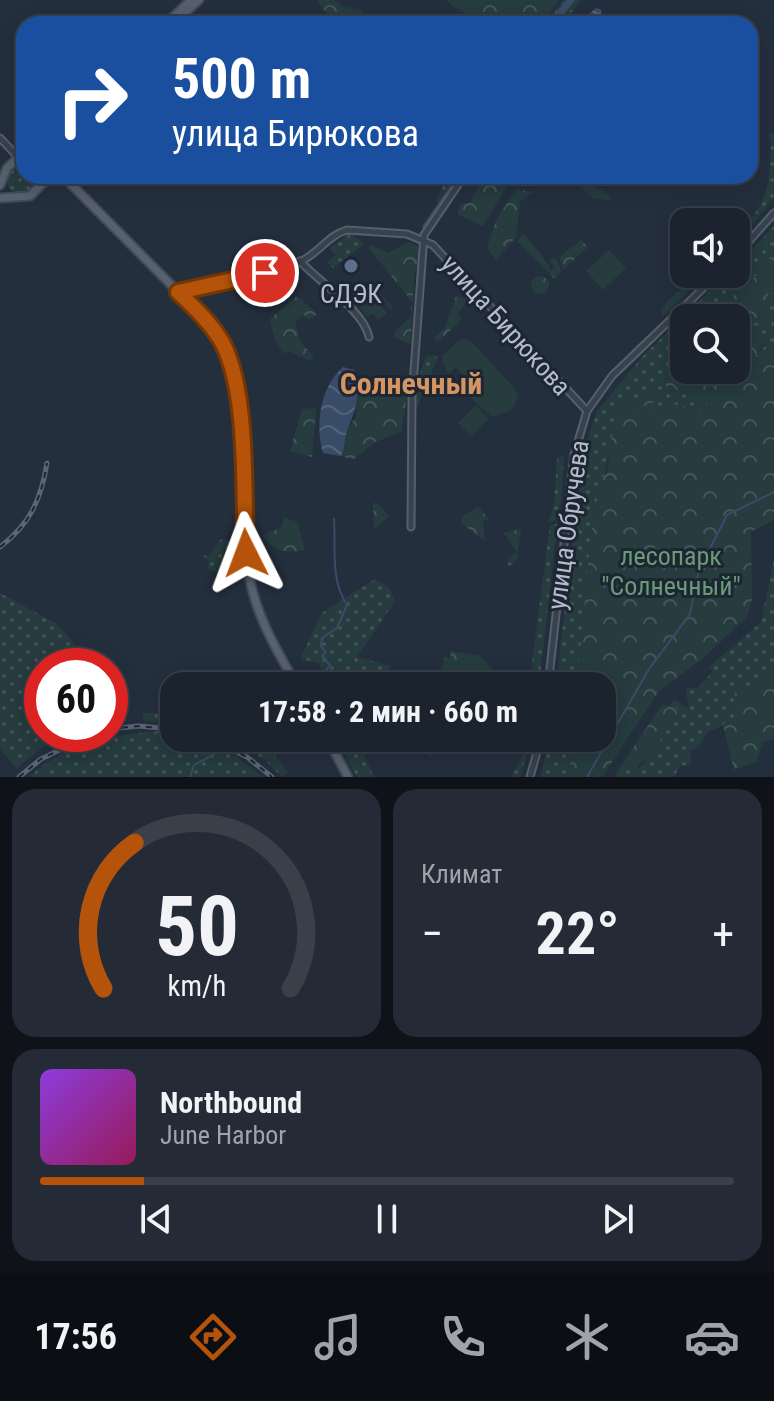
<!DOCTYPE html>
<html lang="ru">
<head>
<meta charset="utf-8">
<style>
  :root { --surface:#1b232e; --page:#242b36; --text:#f1f3f6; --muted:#a0a4aa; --line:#39404a; --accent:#b45309 }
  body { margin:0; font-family:"Roboto Condensed",sans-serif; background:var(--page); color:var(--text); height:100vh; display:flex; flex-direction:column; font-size:30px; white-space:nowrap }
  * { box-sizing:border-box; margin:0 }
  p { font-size:26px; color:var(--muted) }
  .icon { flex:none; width:44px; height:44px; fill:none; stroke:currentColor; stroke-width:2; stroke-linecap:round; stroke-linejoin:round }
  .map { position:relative; height:777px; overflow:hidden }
  .panel { display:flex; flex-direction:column; gap:12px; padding:12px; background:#0f1319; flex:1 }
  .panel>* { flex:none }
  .guide { position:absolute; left:16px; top:16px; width:742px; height:168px; border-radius:24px; box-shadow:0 4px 20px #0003,0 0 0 2px var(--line); background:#1a4fa0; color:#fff; overflow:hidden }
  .buttons { position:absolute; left:670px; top:208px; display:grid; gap:16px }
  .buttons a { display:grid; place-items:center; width:80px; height:80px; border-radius:16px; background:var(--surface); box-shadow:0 4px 20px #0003,0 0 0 2px var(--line); font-size:40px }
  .speed { position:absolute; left:24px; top:648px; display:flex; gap:16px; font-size:40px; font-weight:700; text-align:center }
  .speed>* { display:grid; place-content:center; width:104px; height:104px; border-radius:50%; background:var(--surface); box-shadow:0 4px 20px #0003,0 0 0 2px var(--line); line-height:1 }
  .speed .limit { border:12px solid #d22; background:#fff; color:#111 }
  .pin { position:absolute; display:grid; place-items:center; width:68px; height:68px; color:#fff; margin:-34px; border:4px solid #fff; border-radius:50%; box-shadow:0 2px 8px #0007 }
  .me { position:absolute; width:88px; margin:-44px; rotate:357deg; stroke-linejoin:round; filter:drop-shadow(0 0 6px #0008) }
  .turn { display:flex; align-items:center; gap:28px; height:168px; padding:0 24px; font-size:36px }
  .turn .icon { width:104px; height:104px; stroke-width:2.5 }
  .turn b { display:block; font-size:56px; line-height:68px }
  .big { font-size:60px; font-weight:700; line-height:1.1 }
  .panel .tile { flex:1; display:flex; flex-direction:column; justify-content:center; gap:12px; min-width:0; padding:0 28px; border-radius:24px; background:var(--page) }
  .panel .dial { align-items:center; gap:0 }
  .dial svg { height:208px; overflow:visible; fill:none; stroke:var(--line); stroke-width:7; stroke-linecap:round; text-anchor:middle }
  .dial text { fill:var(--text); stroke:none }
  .song { display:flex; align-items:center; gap:24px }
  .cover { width:96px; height:96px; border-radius:12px; background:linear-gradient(135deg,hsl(270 70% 55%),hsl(330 70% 35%)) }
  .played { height:8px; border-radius:4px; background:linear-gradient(90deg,var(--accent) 15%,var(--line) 15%) }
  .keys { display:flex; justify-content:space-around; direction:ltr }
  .heat { display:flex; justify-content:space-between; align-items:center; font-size:44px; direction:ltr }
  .panel .tiles { flex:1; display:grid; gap:12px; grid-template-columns:1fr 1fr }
  .tile:last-child { grid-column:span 2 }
  .trip { position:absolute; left:160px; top:672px; width:456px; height:80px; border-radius:24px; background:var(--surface); box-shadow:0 4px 20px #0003,0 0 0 2px var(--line); font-weight:700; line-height:80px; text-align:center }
  .menu { display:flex; height:128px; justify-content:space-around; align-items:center; background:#0b0e12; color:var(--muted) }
  .menu .icon { width:56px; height:56px }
  .menu .on { color:var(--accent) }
  .menu b { font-size:36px; color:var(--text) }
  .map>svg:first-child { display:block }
  .grass { fill:url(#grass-dots) }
  .forest { fill:url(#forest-crowns) }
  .pitch { fill:#263c3f }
  .water { fill:url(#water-waves) }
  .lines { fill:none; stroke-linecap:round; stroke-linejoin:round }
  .stream { stroke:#394c67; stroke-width:2 }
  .river { stroke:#394c67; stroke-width:7 }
  .minor-casing { stroke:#565f6c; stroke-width:9 }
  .major-casing { stroke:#414a57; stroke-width:11 }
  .minor { stroke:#38414e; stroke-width:5 }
  .major { stroke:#56606e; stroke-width:7 }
  .rail-casing { stroke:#5a6575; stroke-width:5 }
  .rail { stroke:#1d2633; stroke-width:2; stroke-dasharray:6; stroke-linecap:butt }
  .route-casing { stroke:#753606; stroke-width:20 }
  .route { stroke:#b45309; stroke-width:14 }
  .service-dot { fill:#5c6f8a; stroke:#1d2633; stroke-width:3 }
  .labels { text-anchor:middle; stroke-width:6; stroke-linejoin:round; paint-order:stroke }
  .poi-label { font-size:26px; fill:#b4bcc9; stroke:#1d2633 }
  .street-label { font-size:26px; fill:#b4bcc9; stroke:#1d2633 }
  .park-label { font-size:26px; fill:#6b9a76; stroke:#1d2633 }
  .quarter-label { font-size:30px; font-weight:bold; fill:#d59563; stroke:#1d2633 }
</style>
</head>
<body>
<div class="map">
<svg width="774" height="777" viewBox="0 0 774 777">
  <defs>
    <pattern id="grass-dots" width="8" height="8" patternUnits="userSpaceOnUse" patternTransform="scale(2)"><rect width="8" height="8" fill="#263c3f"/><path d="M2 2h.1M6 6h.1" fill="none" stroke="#435659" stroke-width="1.8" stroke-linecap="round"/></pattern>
    <pattern id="forest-crowns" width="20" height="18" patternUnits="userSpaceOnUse" patternTransform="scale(2)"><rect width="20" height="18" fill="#263c3f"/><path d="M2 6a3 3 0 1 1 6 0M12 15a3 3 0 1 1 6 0" fill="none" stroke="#435659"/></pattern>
    <pattern id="water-waves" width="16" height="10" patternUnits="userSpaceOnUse" patternTransform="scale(2)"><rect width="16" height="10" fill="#394c67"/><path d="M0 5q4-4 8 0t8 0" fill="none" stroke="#53647b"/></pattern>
  </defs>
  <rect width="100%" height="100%" fill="#242f3e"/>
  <!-- grass -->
  <g class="grass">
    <polygon points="563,0 581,0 563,24 545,24"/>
    <path d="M768,134H774V197L736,245V235C769,203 770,185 771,141Z"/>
    <polygon points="24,156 24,176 44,176 29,190 18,194 9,188 6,178"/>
    <polygon points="447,176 461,176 439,208 436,200"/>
    <path d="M774,226V252L758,274L708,318H684V346C669,361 665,369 666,390L643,396L671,393L678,386L687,395L707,400V407L699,412L674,404L616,423L591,533L577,686H556L582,457L597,411L644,355L712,289L736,274L744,259Z"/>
    <polygon points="351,233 364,244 333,268 327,262 336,255 330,248"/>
    <polygon points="695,274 706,274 662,317 662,308"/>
    <polygon points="768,292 774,294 774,354 754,357 767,344 757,338 737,336 736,328 749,328 750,323 765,319"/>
    <polygon points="427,355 438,357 414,415 421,370"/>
    <polygon points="564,455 561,502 555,520 548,523 554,504 557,458"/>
    <polygon points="557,524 539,686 529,686 550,525"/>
    <path d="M221,539L231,541C233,556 234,566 225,577L207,568L209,561L203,556L210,555Z"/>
    <polygon points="774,559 774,672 735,693 736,719 708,732 699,746 690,751 691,764 680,766 674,777 614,777 622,764 638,769 650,757 678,712 675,706 669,706 674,700 689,708 686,691 688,687 697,689 713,671 709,667 761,622"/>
    <polygon points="375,579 389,588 395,601 357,657 391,666 377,686 314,686 322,673 319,663 300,659 322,613"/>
    <polygon points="0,593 57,624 94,666 42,666 42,734 59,734 17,768 0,749"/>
    <polygon points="143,713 174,713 174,724 143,721"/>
    <path d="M161,731L231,753L263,777H29C72,740 107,735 161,731Z"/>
    <polygon points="230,738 307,738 313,746 301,752 274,755 288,772 282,777 265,760"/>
    <polygon points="523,738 532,738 520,777 511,777 522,757"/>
    <polygon points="550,738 575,738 576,757 565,777 540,777"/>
    <polygon points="361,749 374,777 356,777 345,754"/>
  </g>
  <!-- forest -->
  <g class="forest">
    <polygon points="317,0 334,0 341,6 361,10 362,17 330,18"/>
    <path d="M446,0H559L545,21C536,20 533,22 525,24C499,29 466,18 446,0Z"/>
    <polygon points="483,176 491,176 507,186 483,226 457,214 461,204 470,203"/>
    <polygon points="582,181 607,193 612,200 594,199 577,183"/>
    <polygon points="516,189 533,192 520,202 516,237 496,260 487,247 496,221"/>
    <path d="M523,234C529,239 548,262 551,270L555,268L549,260L556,258L562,272L554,278L517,241Z"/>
    <polygon points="581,240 588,247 563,270 559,257"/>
    <polygon points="409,242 421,248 414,277 411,344 395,338 395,331 414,314 409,308 413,303 369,248 371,245 388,253"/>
    <polygon points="774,252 774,294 768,293 765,319 772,323 769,328 754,322 749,328 736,328 736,318 708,318 758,274"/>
    <polygon points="365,272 374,288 353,304 342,296 350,299 370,282"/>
    <circle cx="540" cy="285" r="9"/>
    <polygon points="377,291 393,307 390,309 385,303 381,306 386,313 378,320 373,313 368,317 359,307"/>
    <polygon points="297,296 317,314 309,320 304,315 295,323 300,341 314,357 310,361 289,351 285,354 275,341 270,319"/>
    <polygon points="456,296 469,300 457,314 462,319 438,342 434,338 445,328"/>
    <path d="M736,332L741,337L767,340L754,357L774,354V520L751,532L752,599L747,617L702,659L659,691L602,777H565L576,757L575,738H602V686H577L591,533L600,483L607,472L615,414L622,401L629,399L639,414L674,404L698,412L707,407V400L687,395L678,386L659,401L643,405L637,402L643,396L666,390C665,369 669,361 684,346V370H736Z"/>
    <polygon points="392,387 407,397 401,432 375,442 353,460 341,456 346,433 356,416 356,395 368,392 371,397 380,395 381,397"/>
    <polygon points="316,408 312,457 290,451 302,409"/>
    <polygon points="373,503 377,503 389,516 374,529"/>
    <polygon points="478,507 489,519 483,520 485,541 461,523 463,516"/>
    <path d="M284,517L297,522L305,550C285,554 274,551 262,535L281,528Z"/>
    <polygon points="521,529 517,560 508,567 508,559 517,552 504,533"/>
    <polygon points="451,651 480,656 496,673 492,686 436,686 445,657 450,658"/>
    <polygon points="774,672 774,739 763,742 756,762 734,770 723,724 736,719 731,710 735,693"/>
    <polygon points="662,705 676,706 678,712 650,757 638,765 638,769 622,764"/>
    <polygon points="427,738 456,738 446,747 444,744 431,757 421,747"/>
  </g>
  <!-- pitch -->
  <g class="pitch">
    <polygon points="609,250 626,268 603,290 586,271"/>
    <polygon points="465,339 472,342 516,390 518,399 510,411 492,417 471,398 478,391 456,367 448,374 441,357 458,341"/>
    <polygon points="476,405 489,419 471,436 458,423"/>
  </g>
  <!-- water -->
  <g class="water">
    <polygon points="596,8 602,10 598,24 577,24"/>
    <path d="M343,367L354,370C362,393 355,411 347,431C344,440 345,448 341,456L323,453C315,425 320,387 343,367Z"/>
  </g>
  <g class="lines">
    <!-- stream -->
    <g class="stream">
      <polyline points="423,227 458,176"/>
      <path d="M317,683L330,665L322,656L326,652L321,646L322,638L337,628L347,605C330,579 336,548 334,519"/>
      <polyline points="190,777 194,765 213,755 223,738"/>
      <polyline points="587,777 649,669 690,614 699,570 727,515 774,492"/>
    </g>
    <!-- river -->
    <polyline class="river" points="551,24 571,0"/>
    <defs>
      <g id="minor">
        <polyline points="0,138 18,157"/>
        <polyline points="736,256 774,213"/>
        <path d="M300,261C319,282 364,311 369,337"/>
        <path d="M179,292C220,282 261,277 301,261C318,254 328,235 347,230L407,234L433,245L587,411"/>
        <polyline points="411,527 412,398 424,235 464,176"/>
        <polyline points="548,686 574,455 587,411 612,376 718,274"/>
        <polyline points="530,777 541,738"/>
      </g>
      <g id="major">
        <polyline points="166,24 191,0"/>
        <polyline points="173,24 199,0"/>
        <path d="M63,176L203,317C265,392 233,485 249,575C256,616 277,651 297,686"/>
        <polyline points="0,185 7,168 24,152"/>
        <polyline points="0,198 30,196 50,176"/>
        <polyline points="327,738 348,777"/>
      </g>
    </defs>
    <!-- minor casing -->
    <use href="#minor" class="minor-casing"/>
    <!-- major casing -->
    <use href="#major" class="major-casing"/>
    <!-- minor -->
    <use href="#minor" class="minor"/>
    <!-- major -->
    <use href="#major" class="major"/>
    <defs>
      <g id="rail">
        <path d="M0,547C30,524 41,500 47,463"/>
        <polyline points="110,729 138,726 174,729"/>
        <polyline points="208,738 247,757 272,777"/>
        <polyline points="19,777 41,759 93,734"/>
      </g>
    </defs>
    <!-- rail casing -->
    <use href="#rail" class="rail-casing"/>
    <!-- rail -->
    <use href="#rail" class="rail"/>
  </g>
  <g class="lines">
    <defs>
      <path id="route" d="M246,553C243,495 249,395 223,344C212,324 195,308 178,292L265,273"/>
    </defs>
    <!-- route casing -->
    <use href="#route" class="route-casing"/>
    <!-- route -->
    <use href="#route" class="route"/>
  </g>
  <!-- markers -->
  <circle class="service-dot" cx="351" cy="266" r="8"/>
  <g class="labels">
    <!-- poi labels -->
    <g class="poi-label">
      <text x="351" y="303">СДЭК</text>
    </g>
    <!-- street labels -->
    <g class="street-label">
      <text transform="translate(506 325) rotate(48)" y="9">улица Бирюкова</text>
      <text transform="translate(568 525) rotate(-82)" y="9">улица Обручева</text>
    </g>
    <!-- park labels -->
    <g class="park-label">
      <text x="671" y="565">лесопарк<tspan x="671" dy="30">"Солнечный"</tspan></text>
    </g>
    <!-- quarter labels -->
    <g class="quarter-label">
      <text x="411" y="394">Солнечный</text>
    </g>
  </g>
</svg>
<div class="buttons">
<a><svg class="icon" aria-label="sound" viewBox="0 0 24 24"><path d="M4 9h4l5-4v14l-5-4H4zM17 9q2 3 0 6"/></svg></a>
<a><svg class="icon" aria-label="search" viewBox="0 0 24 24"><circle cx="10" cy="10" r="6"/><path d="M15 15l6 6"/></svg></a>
</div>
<div class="speed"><div class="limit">60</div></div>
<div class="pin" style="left:265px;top:273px;background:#d93025"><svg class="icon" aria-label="arrive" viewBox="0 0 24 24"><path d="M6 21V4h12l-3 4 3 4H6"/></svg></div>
<svg class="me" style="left:246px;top:553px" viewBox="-20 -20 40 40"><path d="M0-17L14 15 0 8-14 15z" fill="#b45309" stroke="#fff" stroke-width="4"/></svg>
<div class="trip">17:58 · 2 мин · 660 m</div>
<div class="guide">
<div class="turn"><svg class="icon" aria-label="right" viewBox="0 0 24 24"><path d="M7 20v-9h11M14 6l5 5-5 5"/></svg><div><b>500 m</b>улица Бирюкова</div></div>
</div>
</div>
<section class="panel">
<div class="tiles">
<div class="tile dial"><svg viewBox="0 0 100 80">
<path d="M14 69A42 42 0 1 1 86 69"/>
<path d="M14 69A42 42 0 0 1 26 13" stroke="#b45309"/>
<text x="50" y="56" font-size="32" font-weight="700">50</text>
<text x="50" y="72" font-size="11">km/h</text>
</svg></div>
<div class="tile"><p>Климат</p>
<div class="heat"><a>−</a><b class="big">22°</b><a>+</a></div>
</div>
<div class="tile">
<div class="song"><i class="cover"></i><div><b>Northbound</b><p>June Harbor</p></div></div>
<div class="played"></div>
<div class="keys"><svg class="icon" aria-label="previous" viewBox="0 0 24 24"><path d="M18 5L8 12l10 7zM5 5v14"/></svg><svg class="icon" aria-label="pause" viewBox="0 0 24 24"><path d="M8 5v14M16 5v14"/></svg><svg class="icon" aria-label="next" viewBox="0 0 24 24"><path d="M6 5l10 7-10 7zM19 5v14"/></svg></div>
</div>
</div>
</section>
<nav class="menu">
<b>17:56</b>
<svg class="icon on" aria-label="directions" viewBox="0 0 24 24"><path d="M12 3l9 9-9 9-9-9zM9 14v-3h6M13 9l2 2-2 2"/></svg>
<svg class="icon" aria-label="music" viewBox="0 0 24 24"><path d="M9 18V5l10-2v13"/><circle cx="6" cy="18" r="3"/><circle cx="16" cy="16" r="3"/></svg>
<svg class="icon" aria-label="phone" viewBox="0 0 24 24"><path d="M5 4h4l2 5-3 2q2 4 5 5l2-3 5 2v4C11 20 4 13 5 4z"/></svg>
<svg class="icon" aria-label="climate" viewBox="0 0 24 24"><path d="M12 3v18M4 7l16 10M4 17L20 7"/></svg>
<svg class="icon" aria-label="car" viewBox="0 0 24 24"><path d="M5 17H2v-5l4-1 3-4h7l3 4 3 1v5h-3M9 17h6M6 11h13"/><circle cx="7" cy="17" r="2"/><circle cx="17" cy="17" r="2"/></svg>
</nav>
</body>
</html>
